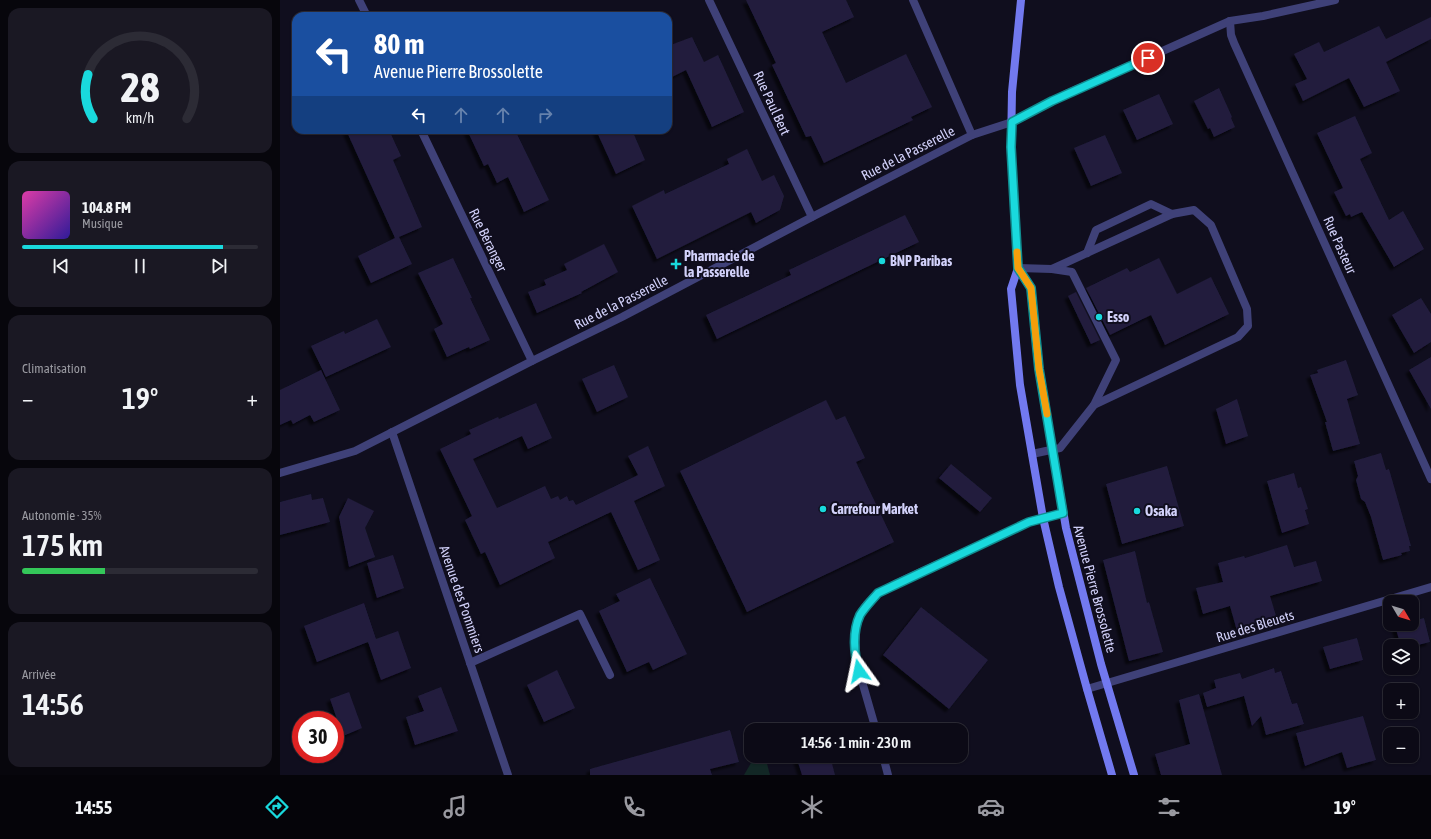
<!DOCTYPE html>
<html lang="fr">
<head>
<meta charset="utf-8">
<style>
  :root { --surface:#0c0a16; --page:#1a1823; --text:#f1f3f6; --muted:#9a9aa1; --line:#2c2b35; --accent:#19d9dd }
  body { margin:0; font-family:"Asap Condensed",sans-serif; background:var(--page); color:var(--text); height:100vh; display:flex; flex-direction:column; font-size:15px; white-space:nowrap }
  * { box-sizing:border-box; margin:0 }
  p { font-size:13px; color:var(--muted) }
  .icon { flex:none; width:22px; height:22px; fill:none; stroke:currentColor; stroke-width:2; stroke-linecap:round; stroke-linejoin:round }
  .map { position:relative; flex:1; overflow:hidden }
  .sheet { display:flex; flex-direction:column; gap:8px; padding:8px; background:#07060c; width:280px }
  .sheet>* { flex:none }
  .guide { position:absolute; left:12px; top:12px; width:380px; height:122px; border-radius:12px; box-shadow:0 1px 3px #0004,0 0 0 1px var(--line); background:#1a4fa0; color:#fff; overflow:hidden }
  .needle { width:26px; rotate:128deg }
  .controls { position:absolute; left:1103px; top:595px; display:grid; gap:8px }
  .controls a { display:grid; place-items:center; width:36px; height:36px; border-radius:8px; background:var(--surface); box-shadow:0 1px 3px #0004,0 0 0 1px var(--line); font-size:20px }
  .speed { position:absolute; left:12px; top:711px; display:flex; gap:8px; font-size:20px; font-weight:700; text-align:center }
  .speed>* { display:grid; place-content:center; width:52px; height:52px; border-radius:50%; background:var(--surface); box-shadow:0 1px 3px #0004,0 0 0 1px var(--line); line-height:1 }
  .speed .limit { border:6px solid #d22; background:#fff; color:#111 }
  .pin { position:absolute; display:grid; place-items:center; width:34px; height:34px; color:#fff; margin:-17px; border:2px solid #fff; border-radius:50%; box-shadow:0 1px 4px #0007 }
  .me { position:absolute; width:44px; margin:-22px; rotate:348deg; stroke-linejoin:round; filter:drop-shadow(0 0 3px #0008) }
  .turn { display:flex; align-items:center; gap:14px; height:84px; padding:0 16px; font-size:18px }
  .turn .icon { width:52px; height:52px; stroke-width:2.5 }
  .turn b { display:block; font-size:28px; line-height:34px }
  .lanes { display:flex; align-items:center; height:38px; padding:0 16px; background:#0003; justify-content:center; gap:20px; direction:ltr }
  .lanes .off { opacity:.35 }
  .big { font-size:30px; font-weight:600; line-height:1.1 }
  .sheet .widget { flex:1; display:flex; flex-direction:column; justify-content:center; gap:6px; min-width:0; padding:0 14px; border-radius:12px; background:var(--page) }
  .sheet .dial { align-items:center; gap:0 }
  .dial svg { height:104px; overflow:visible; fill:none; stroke:var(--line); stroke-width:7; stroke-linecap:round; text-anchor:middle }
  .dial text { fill:var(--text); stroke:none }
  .song { display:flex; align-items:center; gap:12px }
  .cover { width:48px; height:48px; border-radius:6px; background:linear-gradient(135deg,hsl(320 70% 55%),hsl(250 70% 35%)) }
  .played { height:4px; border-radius:2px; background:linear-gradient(90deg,var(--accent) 85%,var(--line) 85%) }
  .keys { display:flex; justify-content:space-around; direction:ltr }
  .heat { display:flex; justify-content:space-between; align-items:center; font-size:22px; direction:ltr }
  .charge { height:6px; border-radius:3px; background:linear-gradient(90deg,#34c759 35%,var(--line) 0) }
  .trip { position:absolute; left:464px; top:723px; width:224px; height:40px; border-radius:12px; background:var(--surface); box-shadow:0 1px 3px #0004,0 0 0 1px var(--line); font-weight:600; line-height:40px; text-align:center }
  .tabs { display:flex; height:64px; justify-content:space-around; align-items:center; background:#050409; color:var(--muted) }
  .tabs .icon { width:28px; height:28px }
  .tabs .on { color:var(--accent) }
  .tabs b { font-size:18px; color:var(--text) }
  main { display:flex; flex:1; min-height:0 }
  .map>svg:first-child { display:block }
  .green { fill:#122725 }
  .building { fill:#211d3d; filter:url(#shadow) }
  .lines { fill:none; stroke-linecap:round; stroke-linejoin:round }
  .service { stroke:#3f4178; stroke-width:8 }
  .minor { stroke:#3f4178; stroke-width:8 }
  .secondary { stroke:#7279ef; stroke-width:8 }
  .route-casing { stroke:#108d90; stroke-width:10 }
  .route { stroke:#19d9dd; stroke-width:7 }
  .slow { stroke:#f59e0b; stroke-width:7 }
  .poi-dot { fill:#19d9dd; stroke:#100e1e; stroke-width:1.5 }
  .labels { text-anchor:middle; stroke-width:4; stroke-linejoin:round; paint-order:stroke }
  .street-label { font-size:14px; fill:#d2d1fa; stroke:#100e1e }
  .poi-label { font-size:14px; font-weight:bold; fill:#d2d1fa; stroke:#100e1e; text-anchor:start }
</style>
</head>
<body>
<main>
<section class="sheet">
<div class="widget dial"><svg viewBox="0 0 100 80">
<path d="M14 69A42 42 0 1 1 86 69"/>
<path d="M14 69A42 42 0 0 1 10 35" stroke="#19d9dd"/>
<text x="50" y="56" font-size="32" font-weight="700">28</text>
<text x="50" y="72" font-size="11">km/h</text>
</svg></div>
<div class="widget">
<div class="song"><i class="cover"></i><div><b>104.8 FM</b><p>Musique</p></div></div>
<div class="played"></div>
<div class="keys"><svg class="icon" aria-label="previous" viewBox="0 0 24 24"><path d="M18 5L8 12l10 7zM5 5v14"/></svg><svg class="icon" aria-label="pause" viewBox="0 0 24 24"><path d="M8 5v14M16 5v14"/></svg><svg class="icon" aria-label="next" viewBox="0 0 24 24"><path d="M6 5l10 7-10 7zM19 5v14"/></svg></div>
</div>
<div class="widget"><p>Climatisation</p>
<div class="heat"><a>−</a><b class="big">19°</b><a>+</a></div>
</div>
<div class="widget"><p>Autonomie · 35%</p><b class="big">175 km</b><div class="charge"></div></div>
<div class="widget"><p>Arrivée</p><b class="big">14:56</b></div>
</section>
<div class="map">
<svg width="1151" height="775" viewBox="0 0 1151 775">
  <defs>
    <filter id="shadow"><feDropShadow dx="-3.5" dy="3.5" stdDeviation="1" flood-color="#0009"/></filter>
  </defs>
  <rect width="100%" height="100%" fill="#100e1e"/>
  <!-- green -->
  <polygon class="green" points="475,756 485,756 490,775 464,775"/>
  <!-- building -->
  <g class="building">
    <polygon points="466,0 566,0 574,17 542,32 566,83 626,54 652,107 631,117 633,120 544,163 531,136 526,137 492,65 496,63"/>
    <polygon points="1151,17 1151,39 1106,62 1120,91 1084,107 1069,78 1023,101 1015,84 1027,79 1014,54 1039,42 1044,52 1099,26 1106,39"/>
    <polygon points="412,37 424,62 438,55 464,112 432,127 406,70 388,79 388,46"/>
    <polygon points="939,88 952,117 951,118 955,127 934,137 930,128 928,129 914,101"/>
    <polygon points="879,94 893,124 857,140 843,110"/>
    <polygon points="1075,116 1092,153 1080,159 1109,220 1123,211 1144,249 1114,267 1082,212 1071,217 1070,214 1066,216 1054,192 1063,188 1037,133"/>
    <polygon points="66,130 109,130 121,156 113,160 142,227 119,237 132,264 91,283 78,256 115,238"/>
    <polygon points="187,130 235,130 269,200 244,212 228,177 217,183 208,164 204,166"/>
    <polygon points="316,130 352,130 365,160 336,174"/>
    <polygon points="825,135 842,173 811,186 794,148"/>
    <polygon points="467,149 482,181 494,175 504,196 500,210 476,223 471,212 377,259 352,206 384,190 385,194 449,164 447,159"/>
    <polygon points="625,215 639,242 437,339 426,315 511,275 509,270"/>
    <polygon points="324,244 338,272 301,292 302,293 257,313 248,292 266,285 264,280 287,270 284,264"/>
    <polygon points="173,258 192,298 190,298 210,340 190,349 189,347 167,357 154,329 163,324 138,273"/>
    <polygon points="879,258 897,294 931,277 949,314 885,345 871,315 830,335 806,288 847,268 850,272"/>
    <polygon points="796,292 820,340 811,344 788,296"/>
    <polygon points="1141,298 1151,314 1151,342 1134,353 1112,315"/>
    <polygon points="97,319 111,347 46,377 31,346 64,331 65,334"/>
    <polygon points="1151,357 1151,409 1129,370"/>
    <polygon points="1066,360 1078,395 1067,399 1080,444 1053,451 1045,422 1047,422 1030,375 1038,373 1037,370"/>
    <polygon points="334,365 348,397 317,412 302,379"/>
    <polygon points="41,370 60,410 34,422 30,415 13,424 11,420 0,425 0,390"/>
    <polygon points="957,399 968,436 946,444 936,409"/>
    <polygon points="546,400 556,420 565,416 585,458 576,462 614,542 467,612 400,471"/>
    <polygon points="256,403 272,438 248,449 242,436 193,459 217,508 265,486 271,499 278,496 280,500 287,496 289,501 293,500 296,505 358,475 348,456 368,446 385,486 354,501 380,560 358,570 331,512 268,542 275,558 220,585 205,552 201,554 185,520 192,516 160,449 191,434 189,430 218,417 219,419"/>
    <polygon points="1101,453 1106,470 1109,469 1131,546 1129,546 1130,551 1121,553 1122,555 1103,560 1091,517 1085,502 1081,499 1076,480 1078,476 1074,461"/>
    <polygon points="671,464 712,498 700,512 659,478"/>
    <polygon points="887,466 904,526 842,544 826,484"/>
    <polygon points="1014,473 1018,488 1021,487 1028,509 1025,510 1029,524 1002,533 987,481"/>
    <polygon points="31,494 32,500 43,498 50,522 0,535 0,502"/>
    <polygon points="68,498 94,511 85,528 95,557 69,567 59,517"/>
    <polygon points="1007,545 1014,567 1036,561 1042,581 990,596 997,619 957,631 950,606 923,614 916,588 943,582 938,563 964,556 965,558"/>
    <polygon points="855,551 867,603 869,602 883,652 849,661 823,560"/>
    <polygon points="113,555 124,588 97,598 87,563"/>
    <polygon points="370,578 407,654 373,670 369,662 347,672 319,611 340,601 336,594"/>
    <polygon points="84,603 96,639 118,631 131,668 101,680 88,642 37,662 24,626"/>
    <polygon points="641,607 708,660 669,709 603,655"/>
    <polygon points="1144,618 1150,642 1134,646 1121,646 1115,626 1121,624 1132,624 1132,621"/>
    <polygon points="1077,638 1083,660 1050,669 1043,647"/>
    <polygon points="994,668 995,673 1001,671 1012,704 1017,703 1024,724 986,735 981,716 972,726 964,696 927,707 923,693 936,688 934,680 960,673 962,679"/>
    <polygon points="277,670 295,708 264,722 247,685"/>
    <polygon points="161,687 178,731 135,745 126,717 144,711 138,696"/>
    <polygon points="69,692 82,728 63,736 50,699"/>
    <polygon points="919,694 942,775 881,775 875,754 910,744 899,700"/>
    <polygon points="1083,716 1096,760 1067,768 1062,752 1025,766 1016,733"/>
    <polygon points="450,730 459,762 430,769 432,775 310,775 310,769"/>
    <polygon points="516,756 550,756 555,775 522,775"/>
  </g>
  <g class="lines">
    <!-- service -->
    <g class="service">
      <polyline points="807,253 816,230 871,204 892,214"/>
      <polyline points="738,268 772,269 892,214 914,210 931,225 967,309 968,326 958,337 814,405"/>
      <polyline points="752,454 780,448 814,405 836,360 792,272 772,269"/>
      <polyline points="190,663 300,614 330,675"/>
    </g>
    <!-- minor -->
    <g class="minor">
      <polyline points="79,0 87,16"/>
      <polyline points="429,0 532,217"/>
      <polyline points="633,0 692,135"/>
      <polyline points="950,21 951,35 954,43 1151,479"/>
      <polyline points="141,130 252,361"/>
      <polyline points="112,432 228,775"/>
      <polyline points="0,473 75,451 252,361 342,317 532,217 692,135 732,122 786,94 950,21 983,16 1055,0"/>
      <polyline points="807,689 1151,587"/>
      <polyline points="596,730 575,657 576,628 580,615 587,604 598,593 615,584 749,522 783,513"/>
      <polyline points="603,756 608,775"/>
    </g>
    <!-- secondary -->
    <g class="secondary">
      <polyline points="741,0 732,92 731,147 738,268 731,289 740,385 763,518 779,587 807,689 832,775"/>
      <polyline points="738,268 751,288 759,369 786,528 821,664 854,775"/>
    </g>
  </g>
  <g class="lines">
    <defs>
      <path id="route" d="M579,671C574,654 572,632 580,615C585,607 592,600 598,593L749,522L783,513L759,369L751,288L738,268L731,147L732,122L772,101L868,58"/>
    </defs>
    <!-- route casing -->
    <use href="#route" class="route-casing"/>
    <!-- route -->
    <use href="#route" class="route"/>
    <!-- slow -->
    <polyline class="slow" points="737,252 738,268 751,288 759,369 767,414"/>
  </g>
  <!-- markers -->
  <g class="poi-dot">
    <circle cx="602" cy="261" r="4"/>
    <path d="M394 258h4v4h4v4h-4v4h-4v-4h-4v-4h4z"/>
    <circle cx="819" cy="317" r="4"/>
    <circle cx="543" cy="509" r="4"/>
    <circle cx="857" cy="511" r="4"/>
  </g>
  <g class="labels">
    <!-- street labels -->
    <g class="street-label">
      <text transform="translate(492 103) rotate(65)" y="5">Rue Paul Bert</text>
      <text transform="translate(628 153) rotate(-27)" y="5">Rue de la Passerelle</text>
      <text transform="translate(208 240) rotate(64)" y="5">Rue Béranger</text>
      <text transform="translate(1060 245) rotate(66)" y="5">Rue Pasteur</text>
      <text transform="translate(341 302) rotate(-27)" y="5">Rue de la Passerelle</text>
      <text transform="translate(815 589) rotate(75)" y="5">Avenue Pierre Brossolette</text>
      <text transform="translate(182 599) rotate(71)" y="5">Avenue des Pommiers</text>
      <text transform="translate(975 626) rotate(-17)" y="5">Rue des Bleuets</text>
    </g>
    <!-- poi labels -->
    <g class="poi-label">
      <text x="404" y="261">Pharmacie de<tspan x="404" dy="16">la Passerelle</tspan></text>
      <text x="610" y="266">BNP Paribas</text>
      <text x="827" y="322">Esso</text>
      <text x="551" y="514">Carrefour Market</text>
      <text x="865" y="516">Osaka</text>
    </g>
  </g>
</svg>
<div class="controls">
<a><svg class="needle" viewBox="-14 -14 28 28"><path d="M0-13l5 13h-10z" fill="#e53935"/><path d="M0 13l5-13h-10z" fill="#9a9aa1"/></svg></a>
<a><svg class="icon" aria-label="layers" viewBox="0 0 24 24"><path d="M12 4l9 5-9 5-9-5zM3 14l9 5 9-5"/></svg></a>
<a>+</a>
<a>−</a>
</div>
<div class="speed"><div class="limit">30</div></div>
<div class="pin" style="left:868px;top:58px;background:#d93025"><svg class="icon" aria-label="arrive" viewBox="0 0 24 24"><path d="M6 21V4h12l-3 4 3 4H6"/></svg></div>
<svg class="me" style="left:579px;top:671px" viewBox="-20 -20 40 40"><path d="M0-17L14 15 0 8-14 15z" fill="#19d9dd" stroke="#fff" stroke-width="4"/></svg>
<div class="trip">14:56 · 1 min · 230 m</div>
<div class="guide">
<div class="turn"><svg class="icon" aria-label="left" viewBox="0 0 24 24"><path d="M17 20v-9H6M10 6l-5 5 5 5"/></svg><div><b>80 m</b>Avenue Pierre Brossolette</div></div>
<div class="lanes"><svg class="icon" aria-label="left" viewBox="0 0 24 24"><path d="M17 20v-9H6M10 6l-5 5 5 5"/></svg><svg class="icon off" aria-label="ahead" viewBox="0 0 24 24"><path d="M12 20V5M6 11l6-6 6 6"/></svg><svg class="icon off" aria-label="ahead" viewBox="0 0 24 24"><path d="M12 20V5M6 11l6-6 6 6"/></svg><svg class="icon off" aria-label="right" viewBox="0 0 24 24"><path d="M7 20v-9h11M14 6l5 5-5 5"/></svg></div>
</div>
</div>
</main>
<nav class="tabs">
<b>14:55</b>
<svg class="icon on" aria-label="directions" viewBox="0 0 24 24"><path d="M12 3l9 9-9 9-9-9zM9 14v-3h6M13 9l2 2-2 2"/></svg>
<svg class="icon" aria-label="music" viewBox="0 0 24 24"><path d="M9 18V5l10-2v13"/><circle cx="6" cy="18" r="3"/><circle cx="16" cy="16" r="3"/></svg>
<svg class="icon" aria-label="phone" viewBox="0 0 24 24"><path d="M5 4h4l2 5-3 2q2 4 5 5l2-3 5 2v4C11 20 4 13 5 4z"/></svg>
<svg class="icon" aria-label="climate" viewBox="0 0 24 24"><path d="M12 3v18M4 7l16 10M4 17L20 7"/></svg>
<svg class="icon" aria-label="car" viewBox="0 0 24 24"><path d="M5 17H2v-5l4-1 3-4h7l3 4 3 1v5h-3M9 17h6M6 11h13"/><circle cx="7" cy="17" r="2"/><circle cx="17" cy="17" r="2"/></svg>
<svg class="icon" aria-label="filters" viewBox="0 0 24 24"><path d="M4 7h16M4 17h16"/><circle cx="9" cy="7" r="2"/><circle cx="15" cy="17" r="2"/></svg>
<b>19°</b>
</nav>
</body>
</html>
